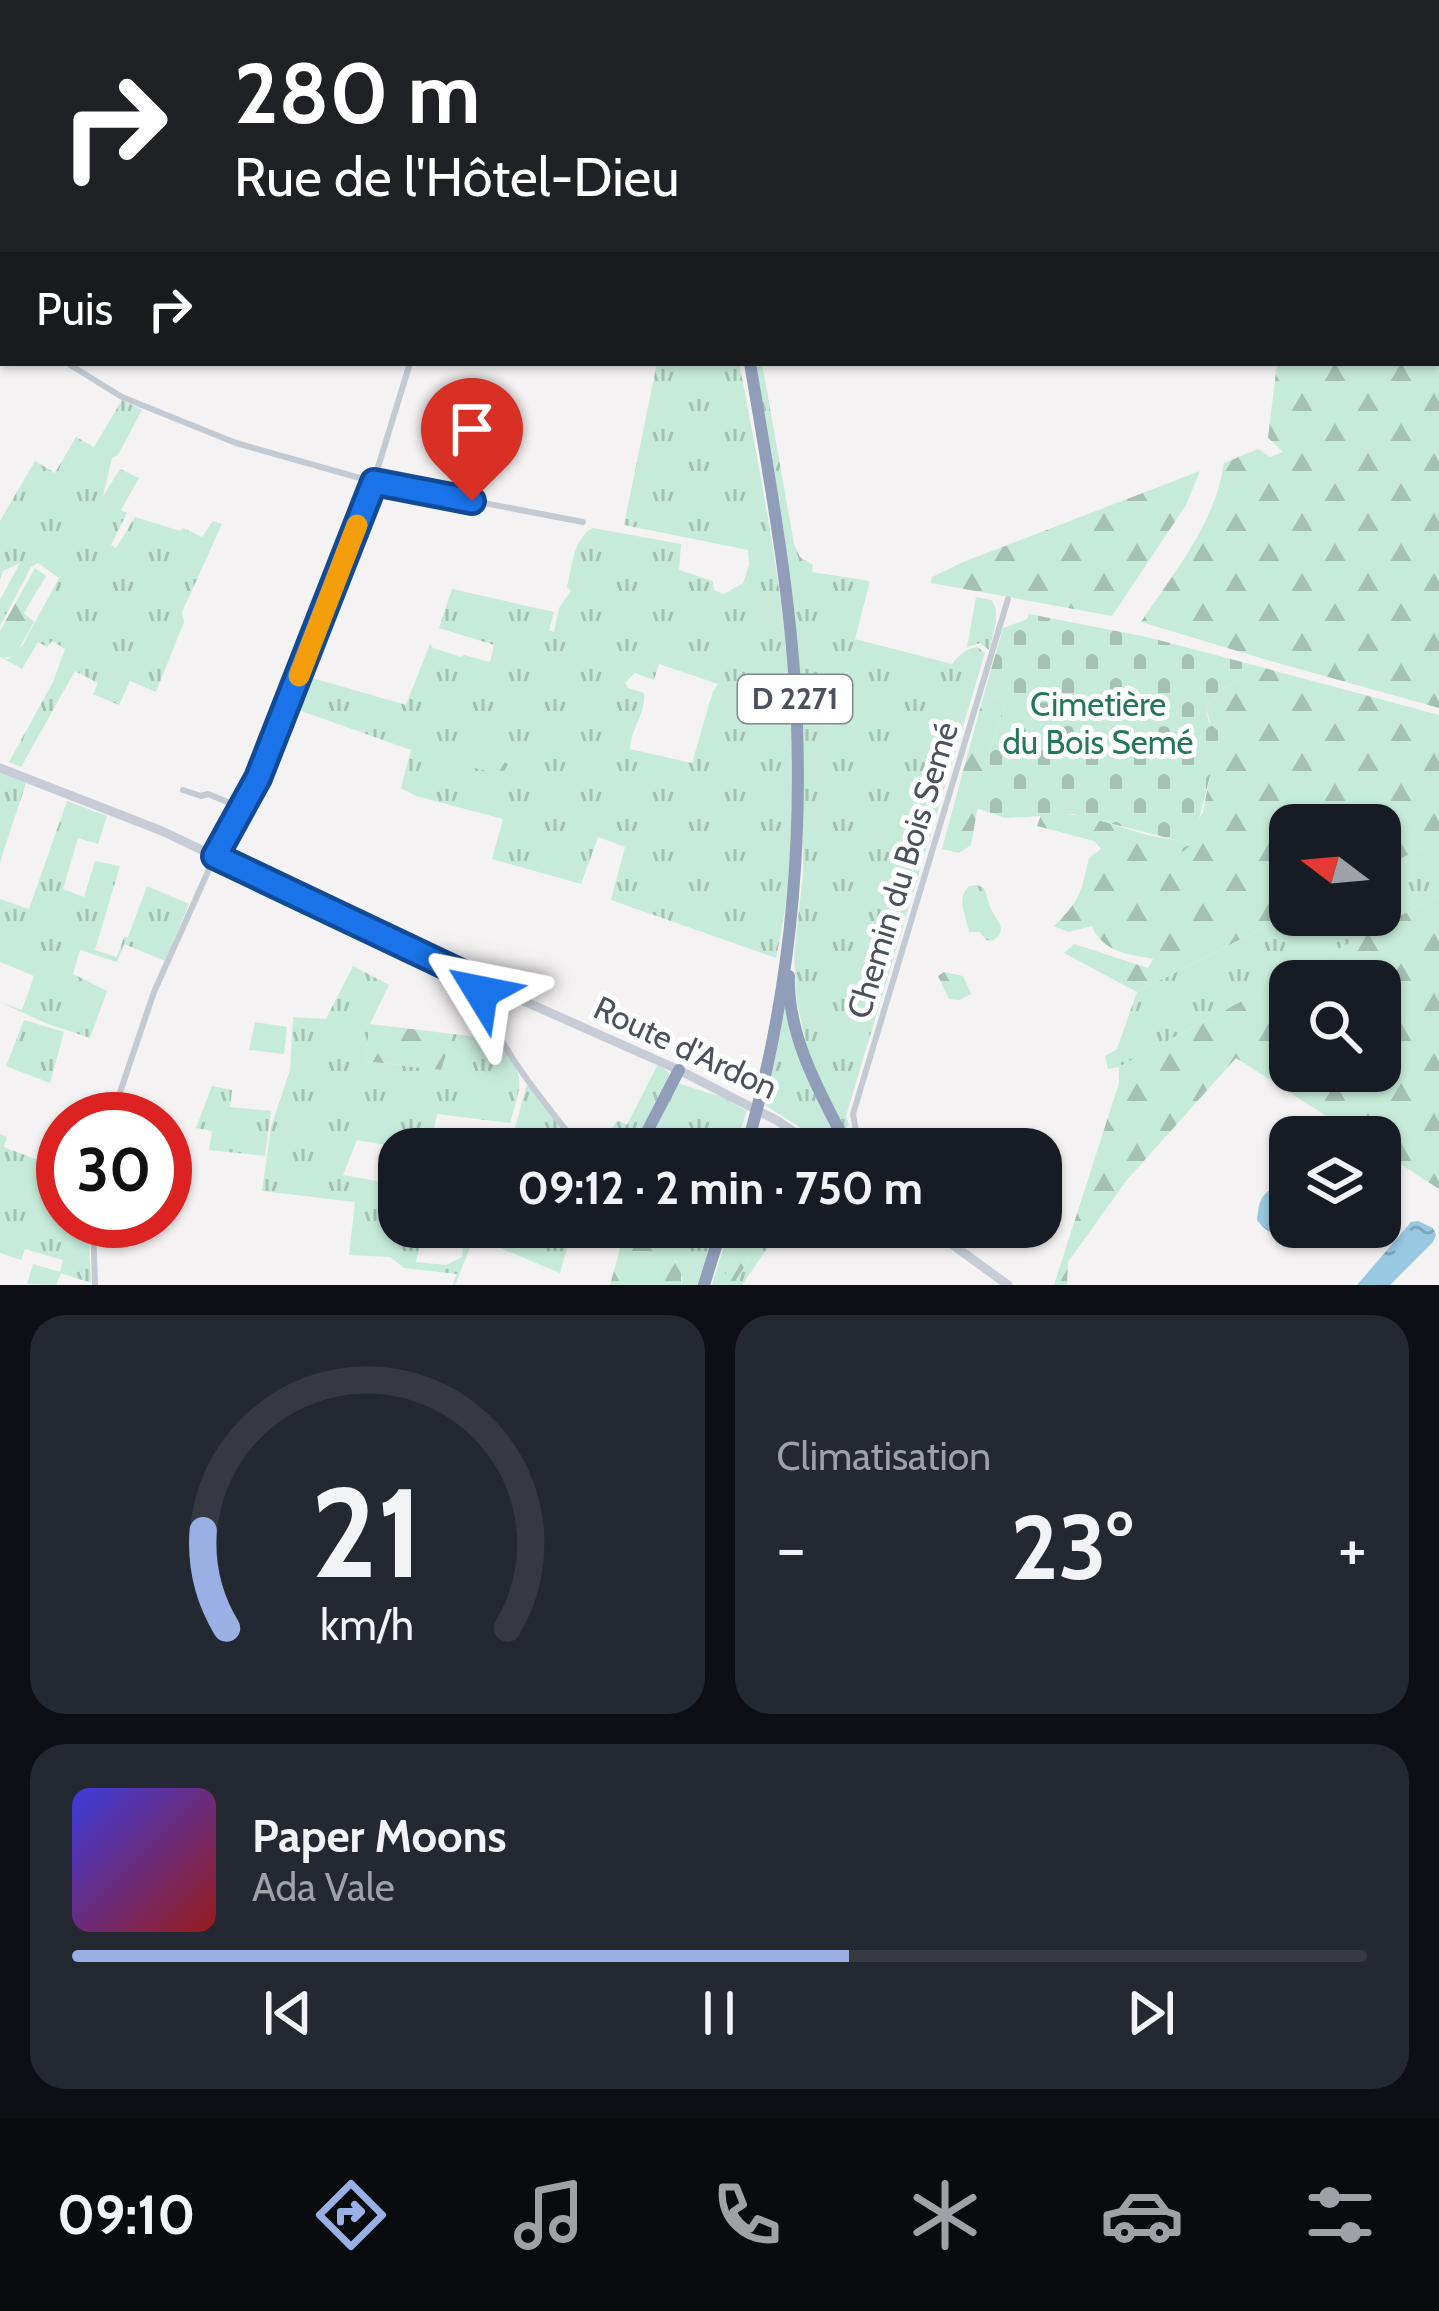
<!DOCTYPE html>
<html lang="fr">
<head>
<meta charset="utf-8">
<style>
  :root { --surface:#171b24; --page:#242831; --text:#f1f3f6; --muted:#9ea1a6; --line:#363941; --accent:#9ab0e4 }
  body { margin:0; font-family:Cabin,sans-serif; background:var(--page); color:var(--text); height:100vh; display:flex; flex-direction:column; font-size:45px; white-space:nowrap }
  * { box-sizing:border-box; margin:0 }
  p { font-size:39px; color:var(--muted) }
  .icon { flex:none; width:66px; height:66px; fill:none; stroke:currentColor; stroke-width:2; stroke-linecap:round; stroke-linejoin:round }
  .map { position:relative; height:1285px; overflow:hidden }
  .drawer { display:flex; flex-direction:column; gap:30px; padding:30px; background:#0d0f14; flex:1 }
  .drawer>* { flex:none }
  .top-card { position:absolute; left:0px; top:0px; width:1440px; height:366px; box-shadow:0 3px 9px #0004; background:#202124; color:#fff; overflow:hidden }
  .needle { width:78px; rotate:286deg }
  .fabs { position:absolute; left:1269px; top:804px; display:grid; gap:24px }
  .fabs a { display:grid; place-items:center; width:132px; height:132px; border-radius:24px; background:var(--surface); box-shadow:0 3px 9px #0004; font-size:60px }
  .speed { position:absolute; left:36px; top:1092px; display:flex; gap:24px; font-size:60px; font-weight:700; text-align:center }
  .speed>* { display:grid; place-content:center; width:156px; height:156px; border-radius:50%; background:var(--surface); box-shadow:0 3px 9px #0004; line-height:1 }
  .speed .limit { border:18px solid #d22; background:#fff; color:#111 }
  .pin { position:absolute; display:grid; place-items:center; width:102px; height:102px; color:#fff; margin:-123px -51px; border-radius:50% 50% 50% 0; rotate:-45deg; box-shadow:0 0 12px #0007 }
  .pin .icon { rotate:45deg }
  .me { position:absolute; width:132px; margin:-66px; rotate:305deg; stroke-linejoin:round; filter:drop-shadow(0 0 9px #0008) }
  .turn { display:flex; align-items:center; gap:42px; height:252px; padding:0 36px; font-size:54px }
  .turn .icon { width:156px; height:156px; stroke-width:2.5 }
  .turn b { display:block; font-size:84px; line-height:102px }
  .then { display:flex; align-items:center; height:114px; padding:0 36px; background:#0003; gap:24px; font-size:45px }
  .big { font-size:90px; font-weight:700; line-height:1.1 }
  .drawer .tile { flex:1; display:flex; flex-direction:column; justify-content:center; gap:18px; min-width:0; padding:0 42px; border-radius:36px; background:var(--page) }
  .drawer .dial { align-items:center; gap:0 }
  .dial svg { height:312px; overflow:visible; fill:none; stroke:var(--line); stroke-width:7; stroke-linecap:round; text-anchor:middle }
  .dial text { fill:var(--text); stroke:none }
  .song { display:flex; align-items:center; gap:36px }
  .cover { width:144px; height:144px; border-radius:18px; background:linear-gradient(135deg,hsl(240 70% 55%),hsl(0 70% 35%)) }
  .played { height:12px; border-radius:6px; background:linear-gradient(90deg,var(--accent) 60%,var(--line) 60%) }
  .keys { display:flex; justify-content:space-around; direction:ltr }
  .heat { display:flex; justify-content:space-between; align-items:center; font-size:66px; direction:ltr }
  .drawer .tiles { flex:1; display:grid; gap:30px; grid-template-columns:1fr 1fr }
  .tile:last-child { grid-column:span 2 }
  .trip { position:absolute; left:378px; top:1128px; width:684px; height:120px; border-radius:36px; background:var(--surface); box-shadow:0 3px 9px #0004; font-weight:700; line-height:120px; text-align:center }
  .tabs { display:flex; height:192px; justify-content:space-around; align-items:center; background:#090b0e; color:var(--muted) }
  .tabs .icon { width:84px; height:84px }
  .tabs .active { color:var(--accent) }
  .tabs b { font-size:54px; color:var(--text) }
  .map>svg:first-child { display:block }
  .grass { fill:url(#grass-tufts); fill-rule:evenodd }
  .forest { fill:url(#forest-firs); fill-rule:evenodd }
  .cemetery { fill:url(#cemetery-stones) }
  .water { fill:url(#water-ripples) }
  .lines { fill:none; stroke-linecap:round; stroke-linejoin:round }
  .street { stroke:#c4cad1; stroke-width:6 }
  .secondary { stroke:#c7ccd7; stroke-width:9 }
  .highway { stroke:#909eba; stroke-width:12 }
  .route-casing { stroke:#114b97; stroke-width:30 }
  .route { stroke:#1a73e8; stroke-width:21 }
  .slow { stroke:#f59e0b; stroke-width:21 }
  .labels { text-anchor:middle; stroke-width:10; stroke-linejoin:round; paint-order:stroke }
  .shield { fill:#fff; stroke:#82868e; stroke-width:3 }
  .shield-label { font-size:30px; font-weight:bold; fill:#4c525d }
  .park-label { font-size:33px; fill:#24775a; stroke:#fff }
  .street-label { font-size:33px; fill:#4c525d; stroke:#fff }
</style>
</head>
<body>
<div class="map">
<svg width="1439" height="1285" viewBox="0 0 1439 1285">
  <defs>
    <pattern id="grass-tufts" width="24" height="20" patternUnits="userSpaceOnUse" patternTransform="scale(3)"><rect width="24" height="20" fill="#c7ebda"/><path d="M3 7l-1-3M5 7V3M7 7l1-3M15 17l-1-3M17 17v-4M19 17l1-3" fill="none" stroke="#a4c1b4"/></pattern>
    <pattern id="forest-firs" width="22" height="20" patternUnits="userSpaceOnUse" patternTransform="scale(3)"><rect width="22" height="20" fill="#c7ebda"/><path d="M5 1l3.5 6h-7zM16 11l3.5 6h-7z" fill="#a4c1b4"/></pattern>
    <pattern id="cemetery-stones" width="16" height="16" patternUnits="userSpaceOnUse" patternTransform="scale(3)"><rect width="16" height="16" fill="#c7ebda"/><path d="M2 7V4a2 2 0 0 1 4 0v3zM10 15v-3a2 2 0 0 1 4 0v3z" fill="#a4c1b4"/></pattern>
    <pattern id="water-ripples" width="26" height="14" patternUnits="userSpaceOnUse" patternTransform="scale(3)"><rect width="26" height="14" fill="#99c8e2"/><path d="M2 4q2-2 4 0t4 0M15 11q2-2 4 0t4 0" fill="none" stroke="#7fa5ba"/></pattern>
  </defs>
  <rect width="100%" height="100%" fill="#f4f2f2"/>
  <!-- grass -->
  <g class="grass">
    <path d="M657,363H739C776,553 819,766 776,958L611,900L625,847L598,837L581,884L492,859L503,819L416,796L401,788L411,750L293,708L305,676L406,705L430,644L433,648L461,657L464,655L490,662L494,645L439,628L452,589L554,612L549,630L554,632L559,608L571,591L567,587C572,567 573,538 593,528L681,544L679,570L713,581L714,590L724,594L743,583L749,565L748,550L624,525ZM659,664L718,684L713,691L692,763L630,749C631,728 646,713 644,693L628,688L625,683L635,673L654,680Z"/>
    <path d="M756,363H762L794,544L800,557L813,565L812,572L870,581L855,639L952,664C959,655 965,649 977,647L985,653L846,1116L849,1125L844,1130L808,1052L797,1002L794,956L803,873L802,700L785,539Z"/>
    <polygon points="122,400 142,410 118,455 112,458 103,496 120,469 139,478 121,510 127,513 111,545 116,548 135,517 180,531 183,528 202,537 213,521 222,524 182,612 184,622 156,692 130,681 119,705 93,694 98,683 75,671 21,767 9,762 53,682 65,649 52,641 47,647 38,642 22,669 2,658 8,659 22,646 59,578 38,563 31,567 0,626 0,600 20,563 3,571 0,580 0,521 35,461 55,473 76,437 94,447"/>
    <polygon points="976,597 992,600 996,610 996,623 989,650 980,643 967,647"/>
    <polygon points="0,773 26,783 0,862"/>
    <polygon points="67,801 107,816 98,844 78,838 63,889 84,897 95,861 120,866 95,950 117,957 124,937 128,937 147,886 189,904 165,961 124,944 117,962 80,950 73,974 107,991 90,1038 45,1023 0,1002 22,1010 34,976 0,962 0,899 29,909"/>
    <polygon points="1439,839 1439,895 1119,1067 1108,1069 1105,1056 1117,1049 1137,992 1290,914 1380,915 1380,869"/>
    <path d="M977,885L984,888C987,896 989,906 993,913C1001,926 1006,930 993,941L986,940L980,932H969C967,915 955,900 969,886Z"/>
    <path d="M353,966L389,985L370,1024L365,1061L441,1070L453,1034L499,1040C525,1080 523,1078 510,1123L437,1114L430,1149H408L357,1140L343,1175L399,1185V1227H423L416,1262L446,1265L462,1257L463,1244L473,1240L455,1285H453L457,1274L404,1268L390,1257L349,1255L355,1202L262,1191L271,1127L290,1070L293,1017L326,1019Z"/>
    <polygon points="786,991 837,1135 833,1146 826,1144 765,1105"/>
    <polygon points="24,1020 64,1032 50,1083 6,1066"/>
    <polygon points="255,1022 287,1027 284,1054 249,1050"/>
    <path d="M658,1064L669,1073L670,1079L635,1143C628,1141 617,1143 613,1149H597L618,1120L627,1125Z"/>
    <polygon points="677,1083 722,1097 747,1111 734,1149 642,1149"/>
    <polygon points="527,1084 533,1090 578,1149 509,1149"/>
    <polygon points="212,1086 232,1090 230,1107 271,1111 265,1156 209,1150 212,1131 196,1128"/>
    <polygon points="0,1134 7,1137 4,1147 51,1165 42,1192 63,1200 63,1221 88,1221 91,1283 61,1273 56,1285 27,1284 33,1264 60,1272 63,1260 25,1249 21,1260 0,1253"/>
    <polygon points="521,1227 573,1227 560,1273 500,1248 508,1246"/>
    <polygon points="648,1227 718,1227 699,1285 681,1285 682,1278 667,1235"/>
    <polygon points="730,1227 742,1227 722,1285 712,1285"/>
    <polygon points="769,1227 779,1231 742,1285 733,1285"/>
  </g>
  <!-- forest -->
  <g class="forest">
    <path d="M1437,39L1439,40V708L1264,659L1141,622C1175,571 1215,524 1224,463L1258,449L1270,457L1283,452L1268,438L1277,363H1437Z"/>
    <polygon points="1200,471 1186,505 1112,616 931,583 932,577 963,562"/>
    <polygon points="35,568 46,576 24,613 34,622 15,656 2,658 0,657 0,631"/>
    <path d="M1261,667L1439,715V839L1380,869V825H1290V914L1137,992L1064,953L1074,944L1148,968L1153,959C1129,954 1103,953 1092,926L1068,932L1054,926C1082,898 1080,894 1089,858L1101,849L1094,841L1037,826L1041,815C1079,811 1095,819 1131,830C1147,836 1164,838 1181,841L1179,853L1203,812L1210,776L1220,754L1206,709L1217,692Z"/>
    <polygon points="984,694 1006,701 984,771 971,845 959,853 942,849"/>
    <path d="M477,751C487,757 498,758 508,764L503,773L496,770L494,773L456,763L460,754Z"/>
    <path d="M1439,895V1189L1380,1151V1137H1359L1236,1058L1126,1181L1068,1262L1067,1285H1054L1119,1083V1067ZM1290,981H1380V1071H1290Z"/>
    <polygon points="944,972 963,976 971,994 959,1000 949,999 938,976"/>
    <polygon points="370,1024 453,1034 441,1070 365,1061"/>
    <path d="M626,1227C648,1227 674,1231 684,1254L675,1261L681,1270V1285H610Z"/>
    <polygon points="742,1227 769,1227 733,1285 722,1285"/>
  </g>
  <!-- cemetery -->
  <polygon class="cemetery" points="1029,614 1147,637 1261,667 1217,692 1206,709 1209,723 1221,733 1220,754 1210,776 1193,843 1179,855 1180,841 1073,814 1006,818 976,808 984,771 1006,701 984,694 1003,628 1027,619"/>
  <!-- water -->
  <g class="water">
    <path d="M1278,1187L1290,1192V1227H1295L1293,1230C1276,1235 1268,1235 1257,1220C1259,1203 1260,1192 1278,1187Z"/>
    <polygon points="1418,1221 1433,1228 1436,1235 1433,1242 1390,1285 1357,1285 1411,1222"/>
  </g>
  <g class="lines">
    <!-- street -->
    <g class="street">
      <polyline points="1365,0 1371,3"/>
      <polyline points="480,3 481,0"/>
      <polyline points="1437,37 1439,38"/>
      <polyline points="0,115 3,116"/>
      <polyline points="0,322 3,324"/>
      <polyline points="67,363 122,397 236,443 374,482 583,522"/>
      <polyline points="183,790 201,796 208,794 242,808"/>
      <path d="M479,981C487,1037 546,1104 581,1149"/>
      <polyline points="111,1119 154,992 215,856 258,778 278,730 371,490 410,363"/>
      <polyline points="872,1149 856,1131 853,1114 1008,599"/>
      <polyline points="93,1221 95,1285"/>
    </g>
    <!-- secondary -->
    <g class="secondary">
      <polyline points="0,768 162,831 454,970 679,1070 778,1121 818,1149"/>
      <polyline points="928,1227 1008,1285"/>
    </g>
    <!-- highway -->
    <g class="highway">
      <polyline points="675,0 676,3"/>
      <polyline points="685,0 686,3"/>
      <path d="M789,976C787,1038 822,1096 849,1149"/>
      <polyline points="638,1149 679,1070"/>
      <path d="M746,1149C786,1012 802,867 797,725C793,604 770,482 750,363"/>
      <polyline points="704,1285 722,1227"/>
    </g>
  </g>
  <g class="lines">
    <defs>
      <polyline id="route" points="472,501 374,482 258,778 215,856 478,981 481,992"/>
    </defs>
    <!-- route casing -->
    <use href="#route" class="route-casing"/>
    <!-- route -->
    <use href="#route" class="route"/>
    <!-- slow -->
    <polyline class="slow" points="299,676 357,525"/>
  </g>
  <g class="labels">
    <!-- shield labels -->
    <rect class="shield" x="738" y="675" width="114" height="48" rx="9"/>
    <g class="shield-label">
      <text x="795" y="709">D 2271</text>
    </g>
    <!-- park labels -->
    <g class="park-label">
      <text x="1098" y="716">Cimetière<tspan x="1098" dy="38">du Bois Semé</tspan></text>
    </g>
    <!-- street labels -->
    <g class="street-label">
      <text transform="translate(902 870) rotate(-73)" y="12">Chemin du Bois Semé</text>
      <text transform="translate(686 1047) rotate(25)" y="12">Route d'Ardon</text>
    </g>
  </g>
</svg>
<div class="fabs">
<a><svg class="needle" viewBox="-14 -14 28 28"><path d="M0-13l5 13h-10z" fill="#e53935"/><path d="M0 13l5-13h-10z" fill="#9ea1a6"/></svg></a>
<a><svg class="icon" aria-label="search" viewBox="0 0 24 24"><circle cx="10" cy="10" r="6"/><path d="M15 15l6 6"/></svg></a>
<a><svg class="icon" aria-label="layers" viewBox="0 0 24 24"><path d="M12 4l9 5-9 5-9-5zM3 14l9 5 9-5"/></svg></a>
</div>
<div class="speed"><div class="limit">30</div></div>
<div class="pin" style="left:472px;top:501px;background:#d93025"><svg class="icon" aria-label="arrive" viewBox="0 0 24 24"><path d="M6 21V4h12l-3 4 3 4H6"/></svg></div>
<svg class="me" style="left:481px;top:992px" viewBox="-20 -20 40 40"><path d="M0-17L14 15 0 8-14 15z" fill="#1a73e8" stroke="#fff" stroke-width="4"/></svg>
<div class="trip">09:12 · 2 min · 750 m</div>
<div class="top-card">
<div class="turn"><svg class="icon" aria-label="right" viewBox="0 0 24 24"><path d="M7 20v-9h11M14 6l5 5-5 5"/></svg><div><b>280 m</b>Rue de l'Hôtel-Dieu</div></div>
<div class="then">Puis<svg class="icon" aria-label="right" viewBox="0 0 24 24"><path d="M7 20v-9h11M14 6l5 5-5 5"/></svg></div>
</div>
</div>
<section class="drawer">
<div class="tiles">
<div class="tile dial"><svg viewBox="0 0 100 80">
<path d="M14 69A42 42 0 1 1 86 69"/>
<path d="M14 69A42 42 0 0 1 8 44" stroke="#9ab0e4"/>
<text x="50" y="56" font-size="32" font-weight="700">21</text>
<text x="50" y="72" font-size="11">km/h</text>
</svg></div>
<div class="tile"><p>Climatisation</p>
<div class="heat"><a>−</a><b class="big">23°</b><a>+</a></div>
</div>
<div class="tile">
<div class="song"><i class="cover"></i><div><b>Paper Moons</b><p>Ada Vale</p></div></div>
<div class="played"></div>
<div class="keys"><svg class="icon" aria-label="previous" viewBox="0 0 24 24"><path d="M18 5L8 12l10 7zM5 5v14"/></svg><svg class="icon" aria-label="pause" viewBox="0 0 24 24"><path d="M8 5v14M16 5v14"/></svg><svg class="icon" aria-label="next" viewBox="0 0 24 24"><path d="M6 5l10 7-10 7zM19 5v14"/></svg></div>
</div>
</div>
</section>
<nav class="tabs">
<b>09:10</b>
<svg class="icon active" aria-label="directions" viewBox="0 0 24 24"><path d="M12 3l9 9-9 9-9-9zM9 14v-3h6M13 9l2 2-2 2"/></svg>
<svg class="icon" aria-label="music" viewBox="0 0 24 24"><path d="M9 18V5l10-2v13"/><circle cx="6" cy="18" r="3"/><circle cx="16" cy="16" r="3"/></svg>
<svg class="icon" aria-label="phone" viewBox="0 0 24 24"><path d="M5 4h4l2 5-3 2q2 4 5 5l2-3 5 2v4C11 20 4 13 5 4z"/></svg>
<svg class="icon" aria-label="climate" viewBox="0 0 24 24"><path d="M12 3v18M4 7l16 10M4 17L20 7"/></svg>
<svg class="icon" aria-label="car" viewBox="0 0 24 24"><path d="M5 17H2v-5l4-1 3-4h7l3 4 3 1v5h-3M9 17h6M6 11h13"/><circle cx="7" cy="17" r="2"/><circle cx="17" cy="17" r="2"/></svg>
<svg class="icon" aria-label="filters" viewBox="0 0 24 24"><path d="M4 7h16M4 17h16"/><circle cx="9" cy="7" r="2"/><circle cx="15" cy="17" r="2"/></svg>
</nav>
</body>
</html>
